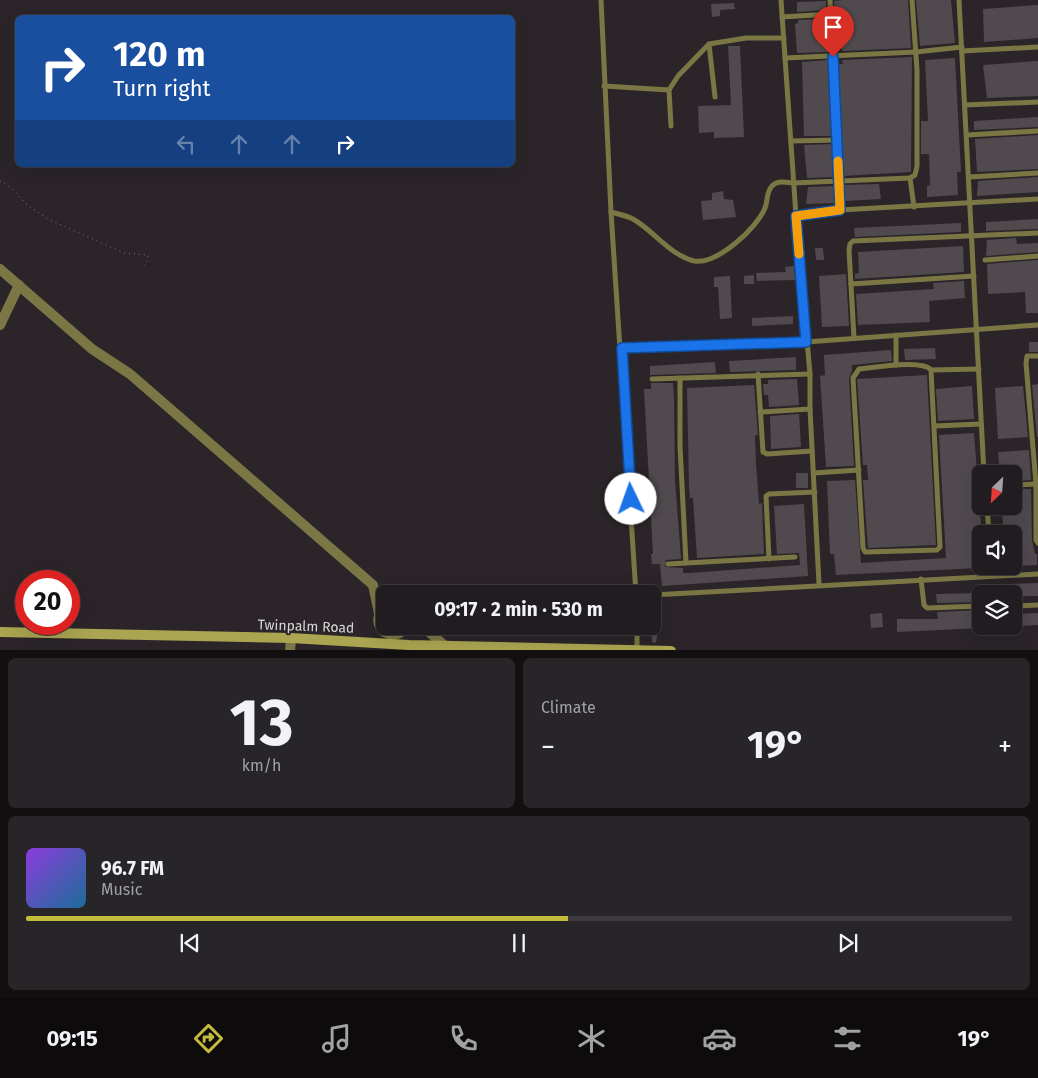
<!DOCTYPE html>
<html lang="en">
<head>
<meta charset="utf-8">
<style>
  :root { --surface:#201c1f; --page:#282528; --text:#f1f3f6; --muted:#a2a1a4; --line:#3d3a3d; --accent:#c6bc3c }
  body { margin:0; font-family:"Fira Sans",sans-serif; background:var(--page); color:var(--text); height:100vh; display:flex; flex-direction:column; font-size:19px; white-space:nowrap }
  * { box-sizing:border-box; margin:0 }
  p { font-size:16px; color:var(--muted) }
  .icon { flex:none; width:28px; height:28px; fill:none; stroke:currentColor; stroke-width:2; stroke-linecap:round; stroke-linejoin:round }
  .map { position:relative; height:650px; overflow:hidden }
  .details { display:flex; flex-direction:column; gap:8px; padding:8px; background:#120f11; flex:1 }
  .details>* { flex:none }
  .banner { position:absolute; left:15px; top:15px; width:500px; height:152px; border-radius:8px; box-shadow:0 5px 20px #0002,0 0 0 1px var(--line); background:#1a4fa0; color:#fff; overflow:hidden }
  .needle { width:32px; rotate:205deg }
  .buttons { position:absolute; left:972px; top:465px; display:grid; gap:10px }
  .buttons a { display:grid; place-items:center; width:50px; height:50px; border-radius:8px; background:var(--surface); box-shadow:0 5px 20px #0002,0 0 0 1px var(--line); font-size:25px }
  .speed { position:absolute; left:15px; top:570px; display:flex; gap:10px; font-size:25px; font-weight:700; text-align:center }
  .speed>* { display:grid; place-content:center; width:65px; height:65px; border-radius:50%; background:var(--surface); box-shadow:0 5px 20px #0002,0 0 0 1px var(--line); line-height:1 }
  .speed .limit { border:8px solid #d22; background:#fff; color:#111 }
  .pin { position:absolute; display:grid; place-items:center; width:42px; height:42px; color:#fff; margin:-51px -21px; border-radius:50% 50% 50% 0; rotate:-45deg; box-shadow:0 0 5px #0007 }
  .pin .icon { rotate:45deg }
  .me { position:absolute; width:55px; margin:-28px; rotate:357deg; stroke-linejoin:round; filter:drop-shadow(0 0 4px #0008) }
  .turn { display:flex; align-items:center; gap:18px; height:105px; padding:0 15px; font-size:22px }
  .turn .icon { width:65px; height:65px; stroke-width:2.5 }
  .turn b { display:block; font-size:35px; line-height:42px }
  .lanes { display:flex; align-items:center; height:48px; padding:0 15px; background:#0003; justify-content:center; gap:25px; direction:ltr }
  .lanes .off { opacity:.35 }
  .big { font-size:38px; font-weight:700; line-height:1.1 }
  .details .widget { flex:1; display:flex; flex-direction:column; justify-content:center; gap:8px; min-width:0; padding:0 18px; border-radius:8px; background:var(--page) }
  .details .dial { align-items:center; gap:0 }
  .dial b { font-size:65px; line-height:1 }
  .song { display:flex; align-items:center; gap:15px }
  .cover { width:60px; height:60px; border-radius:8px; background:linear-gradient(135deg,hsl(270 70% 55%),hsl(200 70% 35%)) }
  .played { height:5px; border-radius:2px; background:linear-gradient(90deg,var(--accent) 55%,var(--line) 55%) }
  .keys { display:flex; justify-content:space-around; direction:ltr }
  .heat { display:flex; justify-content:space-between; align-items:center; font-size:28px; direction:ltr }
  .details .tiles { flex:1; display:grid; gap:8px; grid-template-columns:1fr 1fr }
  .widget:last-child { grid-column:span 2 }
  .trip { position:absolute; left:376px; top:585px; width:285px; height:50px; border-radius:8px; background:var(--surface); box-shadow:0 5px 20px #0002,0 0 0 1px var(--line); font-weight:700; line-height:50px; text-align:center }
  .tab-bar { display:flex; height:80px; justify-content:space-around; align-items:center; background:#0d0b0c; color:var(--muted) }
  .tab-bar .icon { width:35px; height:35px }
  .tab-bar .on { color:var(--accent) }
  .tab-bar b { font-size:22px; color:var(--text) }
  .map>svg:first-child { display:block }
  .building { fill:#504a4e }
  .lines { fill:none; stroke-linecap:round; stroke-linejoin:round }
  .path { stroke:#7b7679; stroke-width:1; stroke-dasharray:1 4; stroke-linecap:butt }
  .lane { stroke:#7b7745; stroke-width:5 }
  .street { stroke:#7b7745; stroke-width:10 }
  .secondary { stroke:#aba551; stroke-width:10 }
  .route-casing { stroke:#114b97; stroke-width:12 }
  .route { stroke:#1a73e8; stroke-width:9 }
  .slow { stroke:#f59e0b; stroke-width:9 }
  .labels { text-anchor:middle; stroke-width:4; stroke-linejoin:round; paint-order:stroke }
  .street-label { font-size:14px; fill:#d6d2d5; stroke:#2b2529 }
</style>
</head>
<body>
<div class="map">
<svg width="1038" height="651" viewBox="0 0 1038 651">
  <rect width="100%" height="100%" fill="#2b2529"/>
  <!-- building -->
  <g class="building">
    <polygon points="843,0 908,0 911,48 842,51 841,33 836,33 834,1"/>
    <polygon points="916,0 951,0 955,43 920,46"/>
    <polygon points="826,1 826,10 797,12 797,2"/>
    <polygon points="734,3 735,9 720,10 720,16 712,17 711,4"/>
    <polygon points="1038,5 1038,38 984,42 983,9"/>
    <polygon points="827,19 828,52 797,53 795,24 798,23 798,20"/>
    <polygon points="728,46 740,46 744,137 714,138 714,132 699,133 698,106 731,105"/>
    <polygon points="912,57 911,172 843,176 837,64 843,64 842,60"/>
    <polygon points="955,58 961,172 957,172 958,195 927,197 927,186 930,185 929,154 921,154 921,121 928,121 925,60"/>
    <polygon points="828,60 832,136 804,136 802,62"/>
    <polygon points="1038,61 1038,96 987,98 983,65"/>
    <polygon points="1038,117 1038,127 974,130 974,121"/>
    <polygon points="1038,135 1038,169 977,172 975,139"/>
    <polygon points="832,144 834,177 807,178 804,145"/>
    <polygon points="1038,177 1038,192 977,196 978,181"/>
    <polygon points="879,184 881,199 844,201 843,185"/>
    <polygon points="834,186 835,203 806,204 808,187"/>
    <polygon points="723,191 724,199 733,200 736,217 703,220 701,201 712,200 712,193"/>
    <polygon points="1038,219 1038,229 986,231 986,222"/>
    <polygon points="961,223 961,232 855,237 854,228"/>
    <polygon points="1016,238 1017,244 1038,243 1038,252 986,256 987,240"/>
    <polygon points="963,246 964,272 855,279 855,274 859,273 858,252"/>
    <polygon points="815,248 823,248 824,260 816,260"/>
    <polygon points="1038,260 1038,313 1026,313 1025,292 988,294 987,264"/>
    <polygon points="794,266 795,280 757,281 756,273 786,272 785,267"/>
    <polygon points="846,274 849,326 822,327 819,276"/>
    <polygon points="754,275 754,284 744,284 744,276"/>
    <polygon points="730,276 732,318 720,319 718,287 714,287 714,277"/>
    <polygon points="964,281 965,298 929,301 930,322 858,325 856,294 934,289 933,283"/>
    <polygon points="793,316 793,324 752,326 752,318"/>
    <rect x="1029" y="342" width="9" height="10"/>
    <polygon points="935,348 936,359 905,360 904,349"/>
    <polygon points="891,350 892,361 852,365 852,371 849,378 854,466 826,467 820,376 825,375 824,355"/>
    <polygon points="796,357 796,370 730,372 729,361"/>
    <polygon points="715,362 716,373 650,375 650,366"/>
    <polygon points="927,375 936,545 868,548 863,480 868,480 867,465 863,465 857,379"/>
    <polygon points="797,379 799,405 769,407 768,395 764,395 763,384 768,384 768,380"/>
    <polygon points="651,383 673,383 674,398 675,480 681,559 666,560 665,567 683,568 683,573 690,573 800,565 799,553 777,554 774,506 804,504 808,576 662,586 660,564 652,564 651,554 653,554 644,389 651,389"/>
    <polygon points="1038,384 1038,437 1037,437 1032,385"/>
    <polygon points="754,385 758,435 755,435 756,464 759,504 762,503 764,554 697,558 693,498 690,498 689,486 687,388"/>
    <polygon points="972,386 974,419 938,421 936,389"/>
    <polygon points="1023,386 1028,437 998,439 995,388"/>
    <polygon points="799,414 801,447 771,449 770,416"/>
    <polygon points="974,433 981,524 981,545 976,546 978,568 836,575 834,554 830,554 827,481 855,480 861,563 946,558 939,435"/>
    <polygon points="1029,450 1031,480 1014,481 1014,474 1000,474 998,452"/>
    <rect x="796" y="473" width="12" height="15"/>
    <polygon points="1014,489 1031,489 1032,540 1035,554 1037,554 1037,565 1014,566 1014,534 1004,534 1002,512 1014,511"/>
    <polygon points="1038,583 1038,596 1014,596 1014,594 1010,594 1010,584"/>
    <polygon points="981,593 981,602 937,603 936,594"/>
    <polygon points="981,610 981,628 897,632 897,619 938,619 937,612"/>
    <polygon points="882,613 883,627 871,628 870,614"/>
    <polygon points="1038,613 1038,625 1015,626 1014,614"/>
    <polygon points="652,622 659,623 656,643 652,642 652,635 648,635"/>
  </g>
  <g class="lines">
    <!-- path -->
    <polyline class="path" points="0,181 12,188 26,204 48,219 124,253 148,255 148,260 144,265"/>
    <!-- lane -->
    <g class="lane">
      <polyline points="601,0 611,212 636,594"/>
      <polyline points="781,0 796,216 810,374 810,409 819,584"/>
      <polyline points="830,0 840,210"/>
      <polyline points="959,0 984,474"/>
      <polyline points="782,17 831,14"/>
      <polyline points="709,44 715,97"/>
      <polyline points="962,51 1038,47"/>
      <polyline points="785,58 916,52 962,47"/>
      <polyline points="604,86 669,90"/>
      <polyline points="965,105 1038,102"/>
      <polyline points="671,126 669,90 678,76 709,44 746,38 784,38"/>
      <polyline points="967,135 1038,131"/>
      <polyline points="791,141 838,140"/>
      <polyline points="969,177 1038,173"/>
      <polyline points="910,178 914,207"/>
      <path d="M611,212C619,214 627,216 633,219C654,231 670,255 694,261C717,265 757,228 765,208C768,201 766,192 772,186C777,180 786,182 793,183L910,178L915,175L917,166V70L912,0"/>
      <polyline points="796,216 840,210 1038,199"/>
      <polyline points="985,260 1038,256"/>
      <polyline points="851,284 974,276"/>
      <polyline points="854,338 849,250 850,244 853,241 1038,233"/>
      <polyline points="622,348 806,342 1038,325"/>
      <polyline points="1038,356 1027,356 1026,363 1036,484 1036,540 1038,543"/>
      <polyline points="896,365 896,335"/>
      <path d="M931,370L940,547L937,550L865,552L863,548L853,378L859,369C874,368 922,359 931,370L979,369"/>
      <polyline points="758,374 763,452 767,454 812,451"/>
      <polyline points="680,378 680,446 686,563"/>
      <polyline points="652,379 810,374"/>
      <polyline points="760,412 810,409"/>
      <polyline points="935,426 981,424"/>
      <polyline points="814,473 859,470"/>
      <polyline points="1014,485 1036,484"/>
      <polyline points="987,506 989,534"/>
      <polyline points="769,559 766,496 769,494 815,492"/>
      <polyline points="668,564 795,557"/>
      <polyline points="992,566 992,575"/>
      <polyline points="921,579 924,605 927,608 981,606"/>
      <polyline points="652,595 1038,574"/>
      <polyline points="1014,606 1038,605"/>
      <polyline points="637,626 637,649"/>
    </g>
    <!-- street -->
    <g class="street">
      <polyline points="0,269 92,349 130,374 373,585 379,613"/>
      <polyline points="0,325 19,285"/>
      <path d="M383,609C376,617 377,625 384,632C393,637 401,635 407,626"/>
      <polyline points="422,626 444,645"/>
      <polyline points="290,651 291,638"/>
    </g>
    <!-- secondary -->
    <polyline class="secondary" points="0,632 291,638 409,645 671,651"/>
  </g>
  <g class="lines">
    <defs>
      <polyline id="route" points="631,499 622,348 806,342 796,216 840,210 833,57"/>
    </defs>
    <!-- route casing -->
    <use href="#route" class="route-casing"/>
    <!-- route -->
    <use href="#route" class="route"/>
    <!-- slow -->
    <polyline class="slow" points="799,254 796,216 840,210 838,161"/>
  </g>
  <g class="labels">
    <!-- street labels -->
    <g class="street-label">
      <text transform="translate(306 626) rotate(2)" y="5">Twinpalm Road</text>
    </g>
  </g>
</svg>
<div class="buttons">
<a><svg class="needle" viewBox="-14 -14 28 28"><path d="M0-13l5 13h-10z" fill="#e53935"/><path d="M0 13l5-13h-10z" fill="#a2a1a4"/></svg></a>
<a><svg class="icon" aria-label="sound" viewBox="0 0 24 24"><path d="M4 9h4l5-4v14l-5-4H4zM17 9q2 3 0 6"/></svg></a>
<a><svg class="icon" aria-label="layers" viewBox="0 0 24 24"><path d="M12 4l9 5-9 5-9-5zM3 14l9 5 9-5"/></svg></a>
</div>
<div class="speed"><div class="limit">20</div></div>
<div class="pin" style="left:833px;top:57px;background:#d93025"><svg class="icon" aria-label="arrive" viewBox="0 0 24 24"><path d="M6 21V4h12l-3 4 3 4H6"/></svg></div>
<svg class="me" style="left:631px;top:499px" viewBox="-20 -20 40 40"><circle r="19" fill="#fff"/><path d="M0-13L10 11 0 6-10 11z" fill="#1a73e8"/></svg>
<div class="trip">09:17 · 2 min · 530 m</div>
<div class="banner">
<div class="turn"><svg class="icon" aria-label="right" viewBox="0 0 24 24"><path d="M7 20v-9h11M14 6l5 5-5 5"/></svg><div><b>120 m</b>Turn right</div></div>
<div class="lanes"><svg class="icon off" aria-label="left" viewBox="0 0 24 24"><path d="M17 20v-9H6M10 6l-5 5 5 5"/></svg><svg class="icon off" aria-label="ahead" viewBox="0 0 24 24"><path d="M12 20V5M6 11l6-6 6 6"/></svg><svg class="icon off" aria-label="ahead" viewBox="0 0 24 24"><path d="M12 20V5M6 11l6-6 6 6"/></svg><svg class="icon" aria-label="right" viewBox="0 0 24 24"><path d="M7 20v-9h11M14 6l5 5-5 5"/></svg></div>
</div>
</div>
<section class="details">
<div class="tiles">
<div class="widget dial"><b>13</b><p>km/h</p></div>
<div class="widget"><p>Climate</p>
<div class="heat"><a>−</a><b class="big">19°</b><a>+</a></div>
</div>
<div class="widget">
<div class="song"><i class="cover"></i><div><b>96.7 FM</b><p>Music</p></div></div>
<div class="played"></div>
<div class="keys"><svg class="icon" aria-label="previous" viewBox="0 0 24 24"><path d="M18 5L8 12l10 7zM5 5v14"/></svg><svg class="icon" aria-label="pause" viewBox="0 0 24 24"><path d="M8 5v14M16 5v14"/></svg><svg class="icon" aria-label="next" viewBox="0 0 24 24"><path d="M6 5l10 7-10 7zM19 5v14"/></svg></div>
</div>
</div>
</section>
<nav class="tab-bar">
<b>09:15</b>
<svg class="icon on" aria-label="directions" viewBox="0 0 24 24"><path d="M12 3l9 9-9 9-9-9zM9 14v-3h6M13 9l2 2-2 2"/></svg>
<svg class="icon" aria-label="music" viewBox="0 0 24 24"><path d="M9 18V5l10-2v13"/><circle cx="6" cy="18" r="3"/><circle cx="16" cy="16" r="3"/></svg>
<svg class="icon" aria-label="phone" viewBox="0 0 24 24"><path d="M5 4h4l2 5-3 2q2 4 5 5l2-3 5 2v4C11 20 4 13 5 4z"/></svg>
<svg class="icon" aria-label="climate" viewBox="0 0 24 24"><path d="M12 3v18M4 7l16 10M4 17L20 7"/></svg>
<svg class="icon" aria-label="car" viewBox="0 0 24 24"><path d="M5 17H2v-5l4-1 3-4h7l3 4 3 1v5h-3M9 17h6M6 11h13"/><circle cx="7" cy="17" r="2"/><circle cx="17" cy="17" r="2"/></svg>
<svg class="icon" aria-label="filters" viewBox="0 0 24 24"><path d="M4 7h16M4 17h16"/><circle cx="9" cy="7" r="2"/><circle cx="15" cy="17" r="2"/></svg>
<b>19°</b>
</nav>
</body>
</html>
